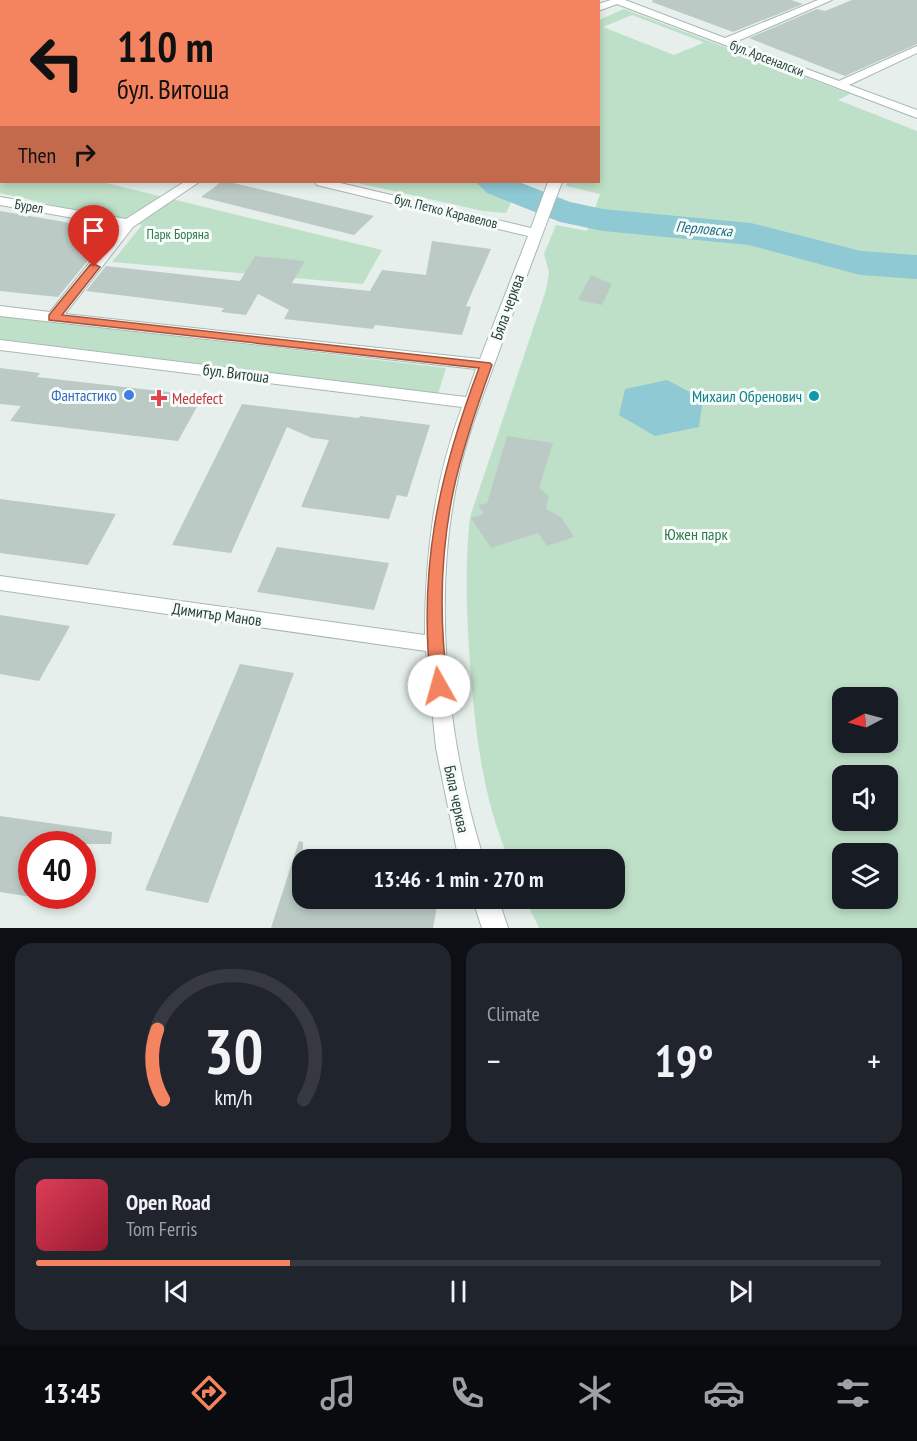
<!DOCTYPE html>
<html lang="en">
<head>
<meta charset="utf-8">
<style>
  :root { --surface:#171b24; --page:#20242c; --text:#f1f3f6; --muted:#9ea1a6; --line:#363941; --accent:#f4845f }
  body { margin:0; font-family:"PT Sans Narrow",sans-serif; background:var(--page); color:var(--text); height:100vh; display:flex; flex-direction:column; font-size:22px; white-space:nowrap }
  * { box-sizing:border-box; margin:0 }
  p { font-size:20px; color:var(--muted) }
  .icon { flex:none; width:33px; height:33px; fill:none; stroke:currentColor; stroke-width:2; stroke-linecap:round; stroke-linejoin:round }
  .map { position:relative; height:928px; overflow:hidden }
  .side { display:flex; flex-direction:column; gap:15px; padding:15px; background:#0d0f14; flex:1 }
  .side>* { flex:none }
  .guide { position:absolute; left:0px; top:0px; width:600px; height:183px; box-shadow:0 3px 9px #0003; background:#f4845f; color:#111; overflow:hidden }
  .needle { width:39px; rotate:264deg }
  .tools { position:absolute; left:832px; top:687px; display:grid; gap:12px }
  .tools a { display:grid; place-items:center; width:66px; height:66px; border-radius:12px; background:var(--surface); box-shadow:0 3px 9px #0003; font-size:30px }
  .speed { position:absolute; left:18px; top:831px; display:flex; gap:12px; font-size:30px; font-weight:700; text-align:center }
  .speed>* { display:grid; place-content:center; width:78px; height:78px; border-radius:50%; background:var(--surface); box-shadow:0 3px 9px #0003; line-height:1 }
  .speed .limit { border:9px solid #d22; background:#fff; color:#111 }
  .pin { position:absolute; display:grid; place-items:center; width:51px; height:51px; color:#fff; margin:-62px -26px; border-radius:50% 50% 50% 0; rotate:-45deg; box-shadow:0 0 6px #0007 }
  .pin .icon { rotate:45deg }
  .me { position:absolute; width:66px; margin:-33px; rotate:353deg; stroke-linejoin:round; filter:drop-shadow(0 0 4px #0008) }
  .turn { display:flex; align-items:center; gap:21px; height:126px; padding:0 18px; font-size:27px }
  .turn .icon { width:78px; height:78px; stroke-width:2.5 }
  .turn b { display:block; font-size:42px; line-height:51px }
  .then { display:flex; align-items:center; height:57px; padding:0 18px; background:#0003; gap:12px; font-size:22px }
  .big { font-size:45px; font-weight:700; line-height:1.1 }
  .side .card { flex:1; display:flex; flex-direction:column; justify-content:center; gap:9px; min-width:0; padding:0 21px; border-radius:18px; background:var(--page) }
  .side .dial { align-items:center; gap:0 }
  .dial svg { height:156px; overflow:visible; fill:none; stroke:var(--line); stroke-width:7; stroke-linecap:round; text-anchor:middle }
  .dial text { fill:var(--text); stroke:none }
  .song { display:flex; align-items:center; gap:18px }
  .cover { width:72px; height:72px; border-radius:9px; background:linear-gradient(135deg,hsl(350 70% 55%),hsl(350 70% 35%)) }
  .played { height:6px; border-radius:3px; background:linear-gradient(90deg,var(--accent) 30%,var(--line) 30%) }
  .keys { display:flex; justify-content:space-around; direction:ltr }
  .heat { display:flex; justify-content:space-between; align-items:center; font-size:33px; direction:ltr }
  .side .tiles { flex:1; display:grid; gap:15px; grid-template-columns:1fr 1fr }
  .card:last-child { grid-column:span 2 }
  .trip { position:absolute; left:292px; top:849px; width:333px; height:60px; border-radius:18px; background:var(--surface); box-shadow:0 3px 9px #0003; font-weight:700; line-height:60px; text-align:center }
  .tab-bar { display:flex; height:96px; justify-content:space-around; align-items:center; background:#090b0e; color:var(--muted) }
  .tab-bar .icon { width:42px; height:42px }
  .tab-bar .active { color:var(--accent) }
  .tab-bar b { font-size:27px; color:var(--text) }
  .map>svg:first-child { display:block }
  .green { fill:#bfe0c8; fill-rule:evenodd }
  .water { fill:#8ec9d4 }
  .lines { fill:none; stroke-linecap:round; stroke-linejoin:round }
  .river { fill:#8ec9d4; fill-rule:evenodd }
  .building { fill:#bbcac4 }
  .minor-casing { stroke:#a8b8b2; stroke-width:2 }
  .minor { fill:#fff; fill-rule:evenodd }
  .route { fill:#f4845f; stroke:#9f563e; stroke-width:1.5 }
  .shop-dot { fill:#3f7fe0; stroke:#f7fbf9; stroke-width:2 }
  .culture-dot { fill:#0f9aa8; stroke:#f7fbf9; stroke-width:2 }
  .health-dot { fill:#e0444e; stroke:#f7fbf9; stroke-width:2 }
  .labels { text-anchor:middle; stroke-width:6; stroke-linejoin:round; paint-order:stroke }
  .far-street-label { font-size:14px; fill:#24423a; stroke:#f7fbf9 }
  .far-park-label { font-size:14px; fill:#2d7a4b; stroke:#f7fbf9 }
  .far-water-label { font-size:15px; font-style:italic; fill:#1c6f80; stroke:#f7fbf9 }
  .street-label { font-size:16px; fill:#24423a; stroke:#f7fbf9 }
  .shop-label { font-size:16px; fill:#366cbe; stroke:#f7fbf9; text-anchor:end }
  .culture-label { font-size:16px; fill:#0d838f; stroke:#f7fbf9; text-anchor:end }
  .health-label { font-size:16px; fill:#be3a42; stroke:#f7fbf9; text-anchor:start }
  .park-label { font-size:16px; fill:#2d7a4b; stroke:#f7fbf9 }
</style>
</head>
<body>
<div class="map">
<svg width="917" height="928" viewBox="0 0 917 928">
  <rect width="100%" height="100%" fill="#e6efeb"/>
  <!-- green -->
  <g class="green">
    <polygon points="0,0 514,0 515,1 2,2 1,31"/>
    <path d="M624,9L850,94L838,100L917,131V928H539L525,899L615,898V860H509C484,800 476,740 471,677C467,624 464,570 470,517L546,290L549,272L544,254L556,225L587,231L600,194L566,186L567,182H598L599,20ZM632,15L703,42V43L674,55L603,27ZM843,698H888V742H843ZM843,776H888V820H843ZM843,854H888V898H843Z"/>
    <polygon points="0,157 2,182 102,182 382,250 363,284 112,262 142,225 0,193"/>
    <polygon points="353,182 521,182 506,213 483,211"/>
    <polygon points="0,316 446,368 438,394 0,339"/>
  </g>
  <!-- water -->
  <polygon class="water" points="667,380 703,399 699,427 655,436 619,415 625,389"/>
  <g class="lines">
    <!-- river -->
    <g class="river">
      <rect x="0" y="7" width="2" height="17"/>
      <polygon points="476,182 519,182 570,202 603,209 751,223 861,251 917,255 917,279 860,275 749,245 603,231 560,222 487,193"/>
    </g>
  </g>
  <!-- building -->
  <g class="building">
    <polygon points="653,0 791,0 803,4 733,32 652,2"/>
    <polygon points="852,0 917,0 917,44 845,76 749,38 817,9 825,11"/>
    <polygon points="221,182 229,182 374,216 354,235 201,197"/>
    <polygon points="0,211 59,221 112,231 58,297 0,291"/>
    <polygon points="432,241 491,249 466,306 471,307 462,335 375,325 373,329 284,319 289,310 258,294 246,315 221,312 224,308 86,291 106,266 240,281 255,256 305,261 292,283 370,291 382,270 426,275"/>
    <polygon points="591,275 612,284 602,305 578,300"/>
    <polygon points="0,368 40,373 37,377 203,396 178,441 10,421 21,406 0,404"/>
    <polygon points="242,404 359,418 360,416 430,425 407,497 397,495 389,519 301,507 329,440 312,438 287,427 231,553 172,545"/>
    <polygon points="507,436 553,443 539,488 549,496 546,509 561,517 574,537 547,546 538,533 491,548 471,518 484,514 478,505 487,503"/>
    <polygon points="0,499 116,514 88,565 0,553"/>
    <polygon points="277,547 389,563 374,610 257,592"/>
    <polygon points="0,615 70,626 39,681 0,674"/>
    <polygon points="240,664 294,673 208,903 145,890"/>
    <polygon points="0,816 112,832 111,844 32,844 32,897 0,892"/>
    <polygon points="299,841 303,842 303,898 395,898 437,906 433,928 271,928"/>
  </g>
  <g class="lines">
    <defs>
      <g id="minor">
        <polygon points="532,0 542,0 543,2 533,2"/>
        <polygon points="611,0 625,0 725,38 818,0 832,0 735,42 839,81 917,46 917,53 849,85 917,110 917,118 617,4 598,11 598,4"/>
        <polygon points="0,100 2,101 2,108 0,108"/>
        <path d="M184,182H199L133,227L65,314L480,359L528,236L317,185L315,182H336L531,228L548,182H562C539,243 516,304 494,365C481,401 467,436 459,473C431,595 447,742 484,860H459L457,851L436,748L426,651L0,590V576L425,635C425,556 434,481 462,407L0,350V340L466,397L476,369L0,316V306L50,312L119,226L0,205V197L126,219Z"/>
        <polygon points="472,898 498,898 508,928 482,928"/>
      </g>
    </defs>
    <!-- minor casing -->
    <use href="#minor" class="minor-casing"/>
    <!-- minor -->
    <use href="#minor" class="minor"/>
  </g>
  <!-- route -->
  <path class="route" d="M94,264L100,267L62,315L490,363L492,365C477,406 463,446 454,488C440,553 439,621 448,686L445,690L439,692L434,690L431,686C418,569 438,477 479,368L49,320V315L90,265Z"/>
  <!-- markers -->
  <circle class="shop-dot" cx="129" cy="395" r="6"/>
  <circle class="culture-dot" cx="814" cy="396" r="6"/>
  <path class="health-dot" d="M156 389h6v6h6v6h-6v6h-6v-6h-6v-6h6z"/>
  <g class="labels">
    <!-- far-street labels -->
    <g class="far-street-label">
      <text transform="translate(767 58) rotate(21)" y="5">бул. Арсеналски</text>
      <text transform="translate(29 206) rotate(10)" y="5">Бурел</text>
      <text transform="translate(446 211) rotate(14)" y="5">бул. Петко Каравелов</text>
    </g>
    <!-- far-park labels -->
    <g class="far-park-label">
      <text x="178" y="239">Парк Боряна</text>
    </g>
    <!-- far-water labels -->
    <g class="far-water-label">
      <text transform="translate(704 229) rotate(5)" y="5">Перловска</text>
    </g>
    <!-- street labels -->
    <g class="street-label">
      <text transform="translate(507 307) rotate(-70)" y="6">Бяла черква</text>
      <text transform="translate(236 373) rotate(7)" y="6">бул. Витоша</text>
      <text transform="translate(217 614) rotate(8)" y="6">Димитър Манов</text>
      <text transform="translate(457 799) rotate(78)" y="6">Бяла черква</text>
    </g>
    <!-- shop labels -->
    <g class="shop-label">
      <text x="117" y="401">Фантастико</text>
    </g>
    <!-- culture labels -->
    <g class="culture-label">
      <text x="802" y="402">Михаил Обренович</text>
    </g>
    <!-- health labels -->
    <g class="health-label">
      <text x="172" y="404">Medefect</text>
    </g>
    <!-- park labels -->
    <g class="park-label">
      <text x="696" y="540">Южен парк</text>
    </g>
  </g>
</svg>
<div class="tools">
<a><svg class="needle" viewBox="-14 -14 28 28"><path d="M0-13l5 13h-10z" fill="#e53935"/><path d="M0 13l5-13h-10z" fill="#9ea1a6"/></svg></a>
<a><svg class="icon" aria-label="sound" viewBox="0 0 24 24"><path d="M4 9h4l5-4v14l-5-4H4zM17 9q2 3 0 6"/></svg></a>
<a><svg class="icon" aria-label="layers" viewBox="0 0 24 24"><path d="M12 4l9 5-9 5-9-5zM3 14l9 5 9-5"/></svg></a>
</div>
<div class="speed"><div class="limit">40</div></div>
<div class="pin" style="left:94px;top:267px;background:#d93025"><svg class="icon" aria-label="arrive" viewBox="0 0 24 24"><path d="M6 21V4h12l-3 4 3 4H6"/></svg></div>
<svg class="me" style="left:439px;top:686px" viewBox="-20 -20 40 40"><circle r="19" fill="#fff"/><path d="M0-13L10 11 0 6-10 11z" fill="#f4845f"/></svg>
<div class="trip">13:46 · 1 min · 270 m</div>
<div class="guide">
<div class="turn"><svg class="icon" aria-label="left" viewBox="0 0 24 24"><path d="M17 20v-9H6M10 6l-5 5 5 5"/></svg><div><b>110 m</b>бул. Витоша</div></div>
<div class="then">Then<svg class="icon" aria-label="right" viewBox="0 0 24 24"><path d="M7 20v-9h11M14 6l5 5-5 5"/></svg></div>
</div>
</div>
<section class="side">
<div class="tiles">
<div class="card dial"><svg viewBox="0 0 100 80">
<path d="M14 69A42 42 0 1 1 86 69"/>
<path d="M14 69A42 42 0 0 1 11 33" stroke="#f4845f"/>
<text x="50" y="56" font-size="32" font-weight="700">30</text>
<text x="50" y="72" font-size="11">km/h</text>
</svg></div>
<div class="card"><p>Climate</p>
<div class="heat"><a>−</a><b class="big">19°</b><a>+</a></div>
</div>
<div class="card">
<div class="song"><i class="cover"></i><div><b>Open Road</b><p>Tom Ferris</p></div></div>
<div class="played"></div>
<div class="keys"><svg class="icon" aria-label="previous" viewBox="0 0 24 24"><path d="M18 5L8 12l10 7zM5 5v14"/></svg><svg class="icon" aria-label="pause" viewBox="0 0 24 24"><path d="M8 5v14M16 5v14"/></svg><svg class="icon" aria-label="next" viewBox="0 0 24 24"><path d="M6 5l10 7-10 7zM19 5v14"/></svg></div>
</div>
</div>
</section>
<nav class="tab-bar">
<b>13:45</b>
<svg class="icon active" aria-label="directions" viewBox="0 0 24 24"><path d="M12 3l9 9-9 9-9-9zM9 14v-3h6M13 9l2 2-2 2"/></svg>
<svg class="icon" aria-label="music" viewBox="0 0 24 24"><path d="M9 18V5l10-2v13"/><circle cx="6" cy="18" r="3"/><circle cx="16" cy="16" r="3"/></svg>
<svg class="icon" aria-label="phone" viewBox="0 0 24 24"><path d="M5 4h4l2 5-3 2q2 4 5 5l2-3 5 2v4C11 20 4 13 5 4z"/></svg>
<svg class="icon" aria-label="climate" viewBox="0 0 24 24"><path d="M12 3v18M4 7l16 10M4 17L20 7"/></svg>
<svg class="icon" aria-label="car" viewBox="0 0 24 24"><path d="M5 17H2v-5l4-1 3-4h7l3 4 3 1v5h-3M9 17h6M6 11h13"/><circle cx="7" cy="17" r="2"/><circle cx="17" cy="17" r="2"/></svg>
<svg class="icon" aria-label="filters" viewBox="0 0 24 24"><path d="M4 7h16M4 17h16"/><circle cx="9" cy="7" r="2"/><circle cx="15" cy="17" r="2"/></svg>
</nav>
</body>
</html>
